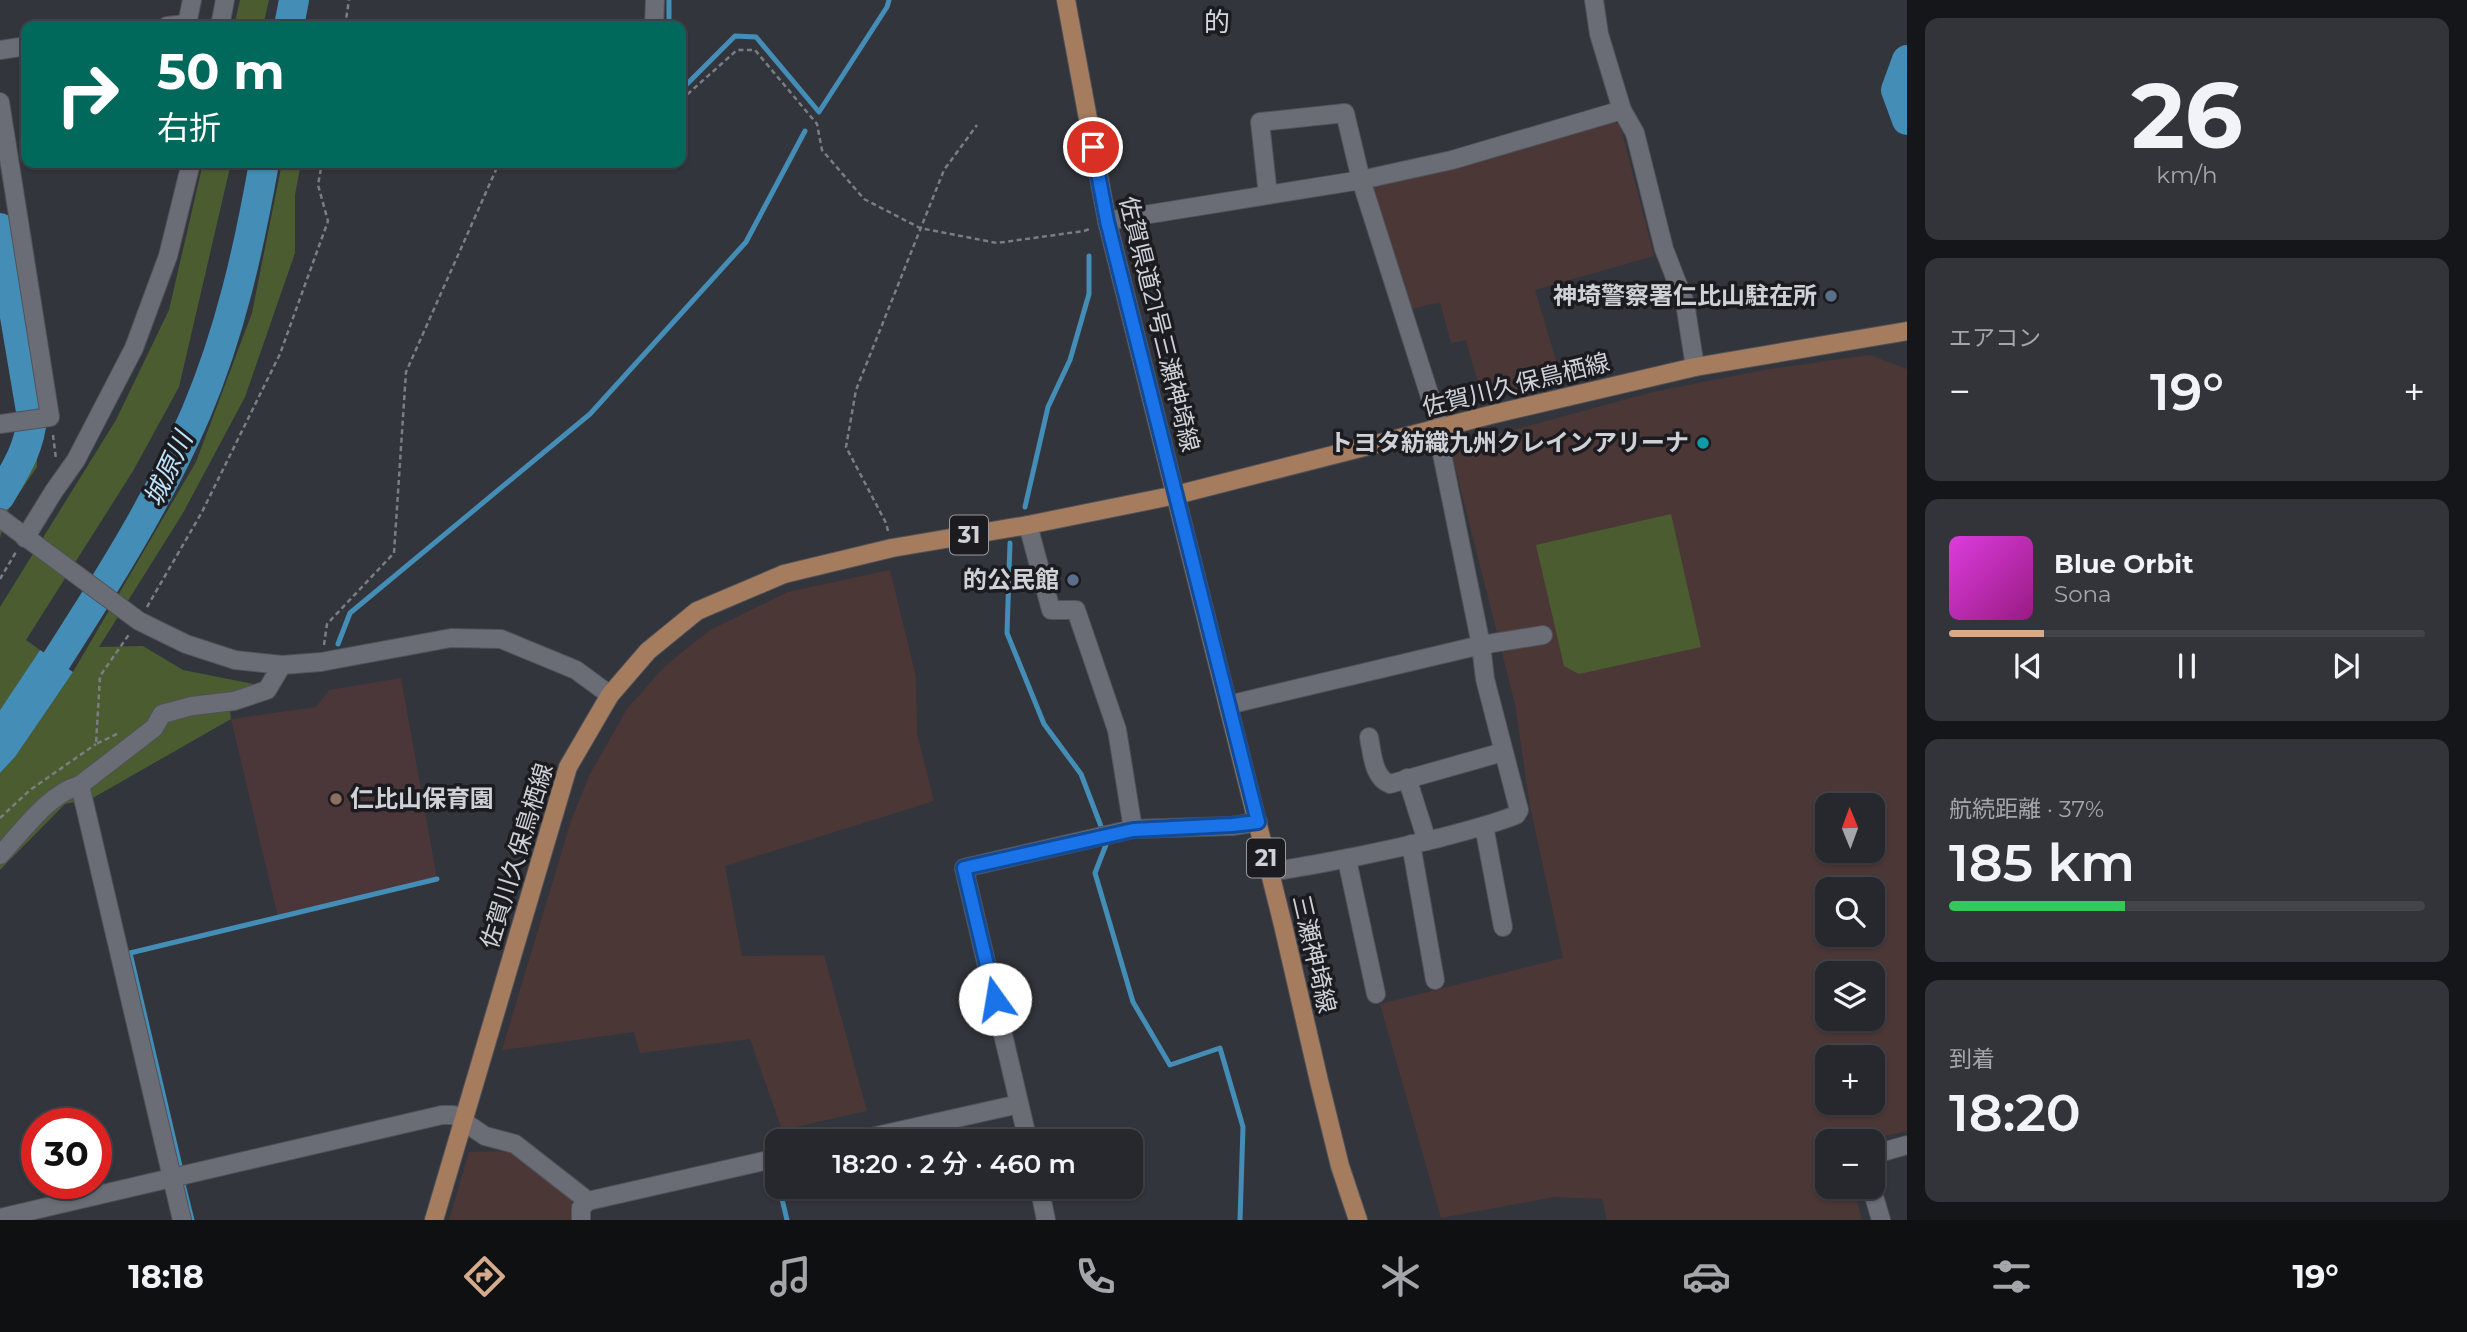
<!DOCTYPE html>
<html lang="ja">
<head>
<meta charset="utf-8">
<style>
  :root { --surface:#26282d; --page:#323439; --text:#f1f3f6; --muted:#a4a6aa; --line:#424449; --accent:#d6ab8b }
  body { margin:0; font-family:Montserrat,"Noto Sans JP",sans-serif; background:var(--page); color:var(--text); height:100vh; display:flex; flex-direction:column; font-size:26px; white-space:nowrap }
  * { box-sizing:border-box; margin:0 }
  p { font-size:23px; color:var(--muted) }
  .icon { flex:none; width:38px; height:38px; fill:none; stroke:currentColor; stroke-width:2; stroke-linecap:round; stroke-linejoin:round }
  .map { position:relative; flex:1; overflow:hidden }
  .panel { display:flex; flex-direction:column; gap:18px; padding:18px; background:#151619; width:560px }
  .panel>* { flex:none }
  .hud { position:absolute; left:21px; top:21px; width:665px; height:147px; border-radius:14px; box-shadow:0 2px 5px #0004,0 0 0 2px var(--line); background:#00695c; color:#fff; overflow:hidden }
  .needle { width:46px; rotate:359deg }
  .tools { position:absolute; left:1815px; top:793px; display:grid; gap:14px }
  .tools a { display:grid; place-items:center; width:70px; height:70px; border-radius:14px; background:var(--surface); box-shadow:0 2px 5px #0004,0 0 0 2px var(--line); font-size:35px }
  .speed { position:absolute; left:21px; top:1108px; display:flex; gap:14px; font-size:35px; font-weight:700; text-align:center }
  .speed>* { display:grid; place-content:center; width:91px; height:91px; border-radius:50%; background:var(--surface); box-shadow:0 2px 5px #0004,0 0 0 2px var(--line); line-height:1 }
  .speed .limit { border:10px solid #d22; background:#fff; color:#111 }
  .pin { position:absolute; display:grid; place-items:center; width:60px; height:60px; color:#fff; margin:-30px; border:4px solid #fff; border-radius:50%; box-shadow:0 2px 7px #0007 }
  .me { position:absolute; width:77px; margin:-38px; rotate:347deg; stroke-linejoin:round; filter:drop-shadow(0 0 5px #0008) }
  .turn { display:flex; align-items:center; gap:24px; height:147px; padding:0 21px; font-size:32px }
  .turn .icon { width:91px; height:91px; stroke-width:2.5 }
  .turn b { display:block; font-size:49px; line-height:60px }
  .big { font-size:52px; font-weight:600; line-height:1.1 }
  .panel .tile { flex:1; display:flex; flex-direction:column; justify-content:center; gap:10px; min-width:0; padding:0 24px; border-radius:14px; background:var(--page) }
  .panel .dial { align-items:center; gap:0 }
  .dial b { font-size:91px; line-height:1 }
  .song { display:flex; align-items:center; gap:21px }
  .cover { width:84px; height:84px; border-radius:10px; background:linear-gradient(135deg,hsl(300 70% 55%),hsl(310 70% 35%)) }
  .played { height:7px; border-radius:4px; background:linear-gradient(90deg,var(--accent) 20%,var(--line) 20%) }
  .keys { display:flex; justify-content:space-around; direction:ltr }
  .heat { display:flex; justify-content:space-between; align-items:center; font-size:38px; direction:ltr }
  .charge { height:10px; border-radius:5px; background:linear-gradient(90deg,#34c759 37%,var(--line) 0) }
  .trip { position:absolute; left:765px; top:1129px; width:378px; height:70px; border-radius:14px; background:var(--surface); box-shadow:0 2px 5px #0004,0 0 0 2px var(--line); font-weight:600; line-height:70px; text-align:center }
  .menu { display:flex; height:112px; justify-content:space-around; align-items:center; background:#0f1012; color:var(--muted) }
  .menu .icon { width:49px; height:49px }
  .menu .current { color:var(--accent) }
  .menu b { font-size:32px; color:var(--text) }
  main { display:flex; flex:1; min-height:0 }
  .map>svg:first-child { display:block }
  .industrial { fill:#4c3737; fill-rule:evenodd }
  .education { fill:#4b3739 }
  .green { fill:#4b5c30 }
  .water { fill:#448db6 }
  .lines { fill:none; stroke-linecap:round; stroke-linejoin:round }
  .stream { stroke:#448db6; stroke-width:5 }
  .river { stroke:#448db6; stroke-width:30 }
  .minor-casing { stroke:#515259; stroke-width:20 }
  .tertiary-casing { stroke:#515259; stroke-width:20 }
  .primary-casing { stroke:#515259; stroke-width:20 }
  .path { stroke:#7c7d83; stroke-width:2.5; stroke-dasharray:5 3.5; stroke-linecap:butt }
  .minor { stroke:#6b6d76; stroke-width:18 }
  .tertiary { stroke:#6b6d76; stroke-width:18 }
  .primary { stroke:#a67c5e; stroke-width:18 }
  .route-casing { stroke:#114b97; stroke-width:18 }
  .route { stroke:#1a73e8; stroke-width:12 }
  .service-dot { fill:#5c6f8a; stroke:#1c1c20; stroke-width:2.5 }
  .culture-dot { fill:#0f9aa8; stroke:#1c1c20; stroke-width:2.5 }
  .education-dot { fill:#8d6e63; stroke:#1c1c20; stroke-width:2.5 }
  .labels { text-anchor:middle; stroke-width:7; stroke-linejoin:round; paint-order:stroke }
  .shield { fill:#1c1c20; stroke:#9a9b9f; stroke-width:2 }
  .shield-label { font-size:23px; font-weight:bold; fill:#d0d1d6 }
  .poi-label { font-size:24px; font-weight:bold; fill:#d0d1d6; stroke:#1c1c20; text-anchor:end }
  .street-label { font-size:24px; fill:#d0d1d6; stroke:#1c1c20 }
  .neighbourhood-label { font-size:26px; fill:#d5d7e1; stroke:#1c1c20 }
  .water-label { font-size:26px; font-style:italic; fill:#bfe4fc; stroke:#1c1c20 }
</style>
</head>
<body>
<main>
<div class="map">
<svg width="1907" height="1220" viewBox="0 0 1907 1220">
  <rect width="100%" height="100%" fill="#33353c"/>
  <!-- industrial -->
  <g class="industrial">
    <polygon points="1611,121 1620,124 1654,256 1535,290 1562,380 1483,400 1466,340 1451,343 1440,302 1412,309 1372,187 1456,166"/>
    <path d="M1870,355L1907,369V1131L1864,1141H1827V1186L1853,1187L1862,1220H1607L1602,1199L1555,1197L1441,1218L1380,1004L1563,958L1530,806L1515,704L1450,447L1653,392L1764,370ZM1827,805H1872V850H1827ZM1827,889H1872V934H1827ZM1827,973H1872V1018H1827ZM1827,1057H1872V1102H1827Z"/>
    <polygon points="890,570 916,677 917,734 934,801 725,866 742,956 824,955 867,1111 782,1130 750,1039 640,1053 634,1032 502,1050 571,821 589,776 627,709 665,666 710,630 788,592"/>
    <polygon points="512,1151 573,1200 573,1220 449,1220 469,1152"/>
  </g>
  <!-- education -->
  <polygon class="education" points="401,678 437,879 278,917 231,719 316,707 329,690"/>
  <!-- green -->
  <g class="green">
    <polygon points="240,0 269,0 263,26 234,26"/>
    <polygon points="203,163 231,163 179,387 133,471 26,640 40,650 0,710 0,607 116,420 169,310"/>
    <polygon points="282,163 301,163 295,195 295,253 245,397 183,513 99,647 143,646 183,670 258,685 228,697 231,719 91,799 65,804 0,870 0,773 15,757 73,672 196,462 252,313"/>
    <polygon points="37,444 37,467 9,508 0,538 0,510"/>
    <polygon points="1671,514 1701,647 1579,674 1564,666 1536,545"/>
  </g>
  <!-- water -->
  <polygon class="water" points="40,650 73,672 15,757 0,773 0,710"/>
  <g class="lines">
    <!-- stream -->
    <g class="stream">
      <polyline points="669,26 669,0"/>
      <polyline points="681,90 735,36 756,37 819,112 887,7 889,0"/>
      <polyline points="1025,507 1048,407 1070,360 1089,294 1089,256"/>
      <polyline points="1010,543 1007,633 1044,724 1081,774 1107,842 1095,873 1133,1002 1170,1065 1220,1048 1243,1127 1240,1220"/>
      <polyline points="338,644 350,613 590,414 746,242 805,131"/>
      <polyline points="180,1166 130,953 437,879"/>
      <polyline points="774,1168 777,1179"/>
      <polyline points="183,1184 192,1220"/>
      <polyline points="779,1186 787,1220"/>
    </g>
    <!-- river -->
    <g class="river">
      <polyline points="289,26 294,0"/>
      <polyline points="1907,60 1896,90 1907,120"/>
      <path d="M0,228L32,417C30,448 15,470 0,496"/>
      <path d="M0,745C30,703 57,660 84,617C126,551 165,485 196,413C230,333 249,248 264,163"/>
    </g>
    <defs>
      <g id="minor">
        <polyline points="1594,0 1599,34 1622,110 1635,133 1664,249 1685,303 1695,367"/>
        <polyline points="167,26 187,24 192,0"/>
        <polyline points="220,26 225,0"/>
        <polyline points="654,26 655,0"/>
        <polyline points="0,50 26,46"/>
        <polyline points="0,102 50,417 0,424"/>
        <path d="M1268,195L1260,122L1345,113L1361,180L1440,428L1442,454L1481,645L1485,679L1519,810L1516,815C1491,825 1465,831 1439,838C1383,852 1327,863 1270,872"/>
        <polyline points="1107,221 1361,180 1452,160 1622,110"/>
        <polyline points="1028,525 1051,610 1076,610 1117,730 1133,829"/>
        <polyline points="25,538 54,491 76,460 134,348 168,256 191,163"/>
        <polyline points="1228,705 1481,645 1543,635"/>
        <path d="M1369,737C1372,752 1373,778 1390,784L1503,752"/>
        <polyline points="1407,778 1427,841"/>
        <polyline points="80,785 182,1220"/>
        <polyline points="1484,826 1503,927"/>
        <polyline points="1411,844 1435,980"/>
        <path d="M0,855C23,831 48,794 80,785L154,728L162,714L192,706L234,701L267,690L282,665"/>
        <polyline points="1347,860 1376,994"/>
        <polyline points="854,1141 1019,1104"/>
        <polyline points="1028,1141 964,868 1133,829 1232,826 1258,822"/>
        <polyline points="1872,1155 1907,1145"/>
        <polyline points="1039,1186 1046,1220"/>
        <polyline points="1871,1186 1881,1220"/>
        <polyline points="0,1218 442,1115 454,1115 485,1136 515,1144 588,1201"/>
        <polyline points="581,1220 581,1208 588,1201 777,1158"/>
      </g>
      <polyline id="tertiary" points="0,518 139,621 186,644 235,660 282,665 321,662 451,638 501,639 576,670 610,695"/>
      <g id="primary">
        <polyline points="1066,0 1107,221 1283,925 1319,1081 1340,1166 1358,1220"/>
        <polyline points="434,1220 568,767 610,695 648,651 697,611 784,574 892,548 1028,525 1176,495 1494,414 1695,367 1907,331"/>
      </g>
    </defs>
    <!-- minor casing -->
    <use href="#minor" class="minor-casing"/>
    <!-- tertiary casing -->
    <use href="#tertiary" class="tertiary-casing"/>
    <!-- primary casing -->
    <use href="#primary" class="primary-casing"/>
    <!-- path -->
    <g class="path">
      <polyline points="345,26 349,0"/>
      <polyline points="681,100 737,50 755,50 817,124 822,150 864,199 920,228 997,243 1084,231 1092,228"/>
      <polyline points="53,435 56,459"/>
      <polyline points="888,531 886,523 846,447 856,390 944,170 977,125"/>
      <polyline points="0,579 16,552"/>
      <polyline points="147,607 202,512 280,354 328,221 318,185 322,163"/>
      <polyline points="324,645 327,624 394,553 406,372 499,163"/>
      <polyline points="117,734 96,744 100,676 130,633"/>
      <polyline points="0,818 30,790 96,744"/>
    </g>
    <!-- minor -->
    <use href="#minor" class="minor"/>
    <!-- tertiary -->
    <use href="#tertiary" class="tertiary"/>
    <!-- primary -->
    <use href="#primary" class="primary"/>
  </g>
  <g class="lines">
    <defs>
      <polyline id="route" points="995,999 964,868 1133,830 1232,825 1258,822 1107,221 1093,147"/>
    </defs>
    <!-- route casing -->
    <use href="#route" class="route-casing"/>
    <!-- route -->
    <use href="#route" class="route"/>
  </g>
  <!-- markers -->
  <g class="service-dot">
    <circle cx="1831" cy="296" r="7"/>
    <circle cx="1073" cy="580" r="7"/>
  </g>
  <circle class="culture-dot" cx="1703" cy="443" r="7"/>
  <circle class="education-dot" cx="336" cy="799" r="7"/>
  <g class="labels">
    <!-- shield labels -->
    <g class="shield">
      <rect x="950" y="515.5" width="38" height="39" rx="5"/>
      <rect x="1247" y="838.5" width="38" height="39" rx="5"/>
    </g>
    <g class="shield-label">
      <text x="969" y="543">31</text>
      <text x="1266" y="866">21</text>
    </g>
    <!-- poi labels -->
    <g class="poi-label">
      <text x="1817" y="304">神埼警察署仁比山駐在所</text>
      <text x="1689" y="451">トヨタ紡織九州クレインアリーナ</text>
      <text x="1059" y="588">的公民館</text>
      <text x="350" y="807" text-anchor="start">仁比山保育園</text>
    </g>
    <!-- street labels -->
    <g class="street-label">
      <text transform="translate(1159 324) rotate(76)" y="8">佐賀県道21号三瀬神埼線</text>
      <text transform="translate(1516 385) rotate(-14)" y="8">佐賀川久保鳥栖線</text>
      <text transform="translate(517 856) rotate(-73)" y="8">佐賀川久保鳥栖線</text>
      <text transform="translate(1314 954) rotate(77)" y="8">三瀬神埼線</text>
    </g>
    <!-- neighbourhood labels -->
    <g class="neighbourhood-label">
      <text x="1217" y="31">的</text>
    </g>
    <!-- water labels -->
    <g class="water-label">
      <text transform="translate(168 469) rotate(-65)" y="9">城原川</text>
    </g>
  </g>
</svg>
<div class="tools">
<a><svg class="needle" viewBox="-14 -14 28 28"><path d="M0-13l5 13h-10z" fill="#e53935"/><path d="M0 13l5-13h-10z" fill="#a4a6aa"/></svg></a>
<a><svg class="icon" aria-label="search" viewBox="0 0 24 24"><circle cx="10" cy="10" r="6"/><path d="M15 15l6 6"/></svg></a>
<a><svg class="icon" aria-label="layers" viewBox="0 0 24 24"><path d="M12 4l9 5-9 5-9-5zM3 14l9 5 9-5"/></svg></a>
<a>+</a>
<a>−</a>
</div>
<div class="speed"><div class="limit">30</div></div>
<div class="pin" style="left:1093px;top:147px;background:#d93025"><svg class="icon" aria-label="arrive" viewBox="0 0 24 24"><path d="M6 21V4h12l-3 4 3 4H6"/></svg></div>
<svg class="me" style="left:995px;top:999px" viewBox="-20 -20 40 40"><circle r="19" fill="#fff"/><path d="M0-13L10 11 0 6-10 11z" fill="#1a73e8"/></svg>
<div class="trip">18:20 · 2 分 · 460 m</div>
<div class="hud">
<div class="turn"><svg class="icon" aria-label="right" viewBox="0 0 24 24"><path d="M7 20v-9h11M14 6l5 5-5 5"/></svg><div><b>50 m</b>右折</div></div>
</div>
</div>
<section class="panel">
<div class="tile dial"><b>26</b><p>km/h</p></div>
<div class="tile"><p>エアコン</p>
<div class="heat"><a>−</a><b class="big">19°</b><a>+</a></div>
</div>
<div class="tile">
<div class="song"><i class="cover"></i><div><b>Blue Orbit</b><p>Sona</p></div></div>
<div class="played"></div>
<div class="keys"><svg class="icon" aria-label="previous" viewBox="0 0 24 24"><path d="M18 5L8 12l10 7zM5 5v14"/></svg><svg class="icon" aria-label="pause" viewBox="0 0 24 24"><path d="M8 5v14M16 5v14"/></svg><svg class="icon" aria-label="next" viewBox="0 0 24 24"><path d="M6 5l10 7-10 7zM19 5v14"/></svg></div>
</div>
<div class="tile"><p>航続距離 · 37%</p><b class="big">185 km</b><div class="charge"></div></div>
<div class="tile"><p>到着</p><b class="big">18:20</b></div>
</section>
</main>
<nav class="menu">
<b>18:18</b>
<svg class="icon current" aria-label="directions" viewBox="0 0 24 24"><path d="M12 3l9 9-9 9-9-9zM9 14v-3h6M13 9l2 2-2 2"/></svg>
<svg class="icon" aria-label="music" viewBox="0 0 24 24"><path d="M9 18V5l10-2v13"/><circle cx="6" cy="18" r="3"/><circle cx="16" cy="16" r="3"/></svg>
<svg class="icon" aria-label="phone" viewBox="0 0 24 24"><path d="M5 4h4l2 5-3 2q2 4 5 5l2-3 5 2v4C11 20 4 13 5 4z"/></svg>
<svg class="icon" aria-label="climate" viewBox="0 0 24 24"><path d="M12 3v18M4 7l16 10M4 17L20 7"/></svg>
<svg class="icon" aria-label="car" viewBox="0 0 24 24"><path d="M5 17H2v-5l4-1 3-4h7l3 4 3 1v5h-3M9 17h6M6 11h13"/><circle cx="7" cy="17" r="2"/><circle cx="17" cy="17" r="2"/></svg>
<svg class="icon" aria-label="filters" viewBox="0 0 24 24"><path d="M4 7h16M4 17h16"/><circle cx="9" cy="7" r="2"/><circle cx="15" cy="17" r="2"/></svg>
<b>19°</b>
</nav>
</body>
</html>
